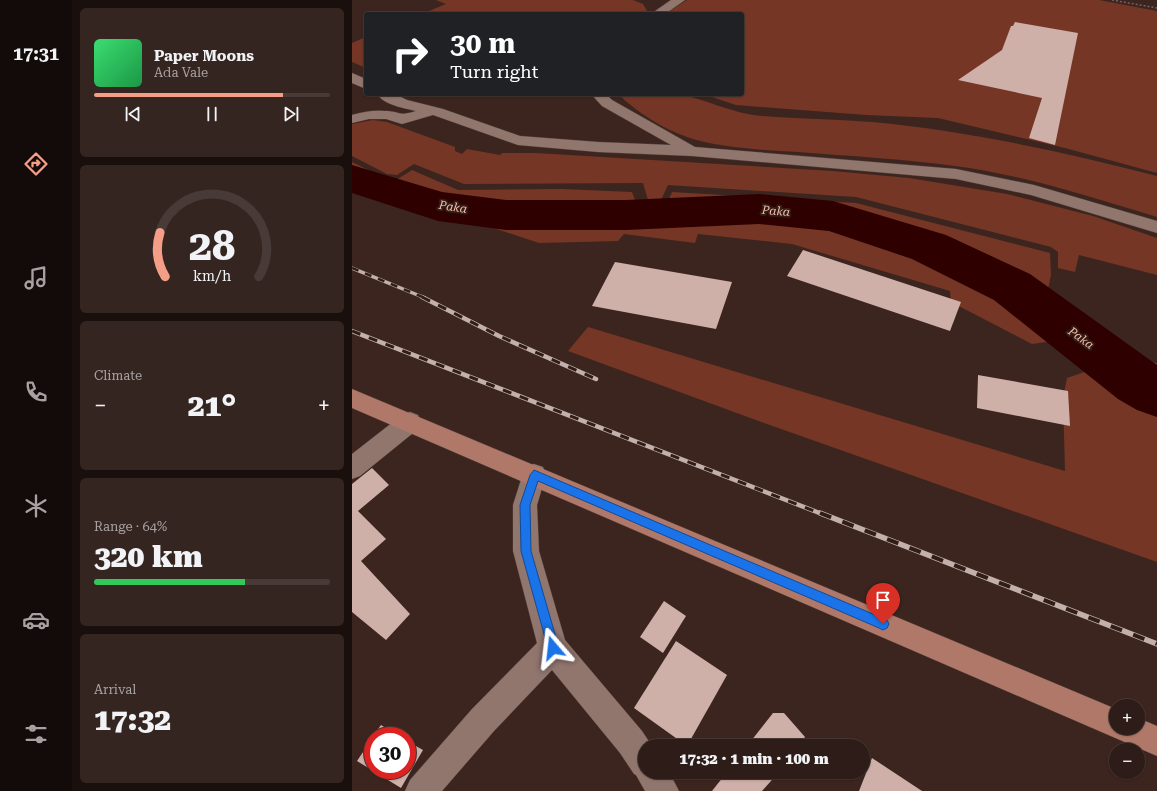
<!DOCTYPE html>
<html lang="en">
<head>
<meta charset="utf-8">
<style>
  :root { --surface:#2d1c17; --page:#352520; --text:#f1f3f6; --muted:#a7a1a1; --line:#483a36; --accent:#f49e87 }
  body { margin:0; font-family:"Roboto Serif",serif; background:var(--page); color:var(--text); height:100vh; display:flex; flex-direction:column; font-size:15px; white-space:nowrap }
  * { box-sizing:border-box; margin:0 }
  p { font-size:13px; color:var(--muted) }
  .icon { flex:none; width:22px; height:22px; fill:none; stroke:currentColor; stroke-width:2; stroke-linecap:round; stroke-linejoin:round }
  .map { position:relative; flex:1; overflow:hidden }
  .drawer { display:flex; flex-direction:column; gap:8px; padding:8px; background:#190f0d; width:280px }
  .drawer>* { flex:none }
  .top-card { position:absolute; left:12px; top:12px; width:380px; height:84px; border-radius:4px; box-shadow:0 1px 3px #0004,0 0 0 1px var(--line); background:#202124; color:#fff; overflow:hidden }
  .buttons { position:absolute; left:757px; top:699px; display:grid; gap:8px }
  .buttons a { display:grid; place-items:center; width:36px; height:36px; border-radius:50%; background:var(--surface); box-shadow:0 1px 3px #0004,0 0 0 1px var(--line); font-size:20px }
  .speed { position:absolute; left:12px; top:727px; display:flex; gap:8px; font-size:20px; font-weight:700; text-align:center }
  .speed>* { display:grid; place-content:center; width:52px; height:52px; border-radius:50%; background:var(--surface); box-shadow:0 1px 3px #0004,0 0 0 1px var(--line); line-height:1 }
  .speed .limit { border:6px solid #d22; background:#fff; color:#111 }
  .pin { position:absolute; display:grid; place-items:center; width:34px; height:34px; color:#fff; margin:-41px -17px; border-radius:50% 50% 50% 0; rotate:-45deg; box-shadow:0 0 4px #0007 }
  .pin .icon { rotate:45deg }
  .me { position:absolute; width:44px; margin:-22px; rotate:343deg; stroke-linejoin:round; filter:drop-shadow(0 0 3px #0008) }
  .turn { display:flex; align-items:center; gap:14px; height:84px; padding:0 20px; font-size:18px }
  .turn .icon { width:52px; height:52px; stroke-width:2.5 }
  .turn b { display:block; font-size:28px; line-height:34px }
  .big { font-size:30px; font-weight:800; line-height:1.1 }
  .drawer .card { flex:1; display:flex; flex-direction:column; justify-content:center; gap:6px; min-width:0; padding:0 14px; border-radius:6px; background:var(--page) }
  .drawer .dial { align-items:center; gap:0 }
  .dial svg { height:104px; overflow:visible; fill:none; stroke:var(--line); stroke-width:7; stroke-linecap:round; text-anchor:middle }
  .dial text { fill:var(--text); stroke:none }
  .song { display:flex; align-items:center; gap:12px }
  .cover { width:48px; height:48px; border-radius:6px; background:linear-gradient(135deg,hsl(140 70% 55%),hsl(140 70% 35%)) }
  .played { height:4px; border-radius:2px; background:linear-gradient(90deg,var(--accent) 80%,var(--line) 80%) }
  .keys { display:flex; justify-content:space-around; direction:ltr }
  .heat { display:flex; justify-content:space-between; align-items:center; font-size:22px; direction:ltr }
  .charge { height:6px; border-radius:3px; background:linear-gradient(90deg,#34c759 64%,var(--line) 0) }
  .trip { position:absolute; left:286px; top:739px; width:232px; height:40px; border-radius:20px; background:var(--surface); box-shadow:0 1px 3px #0004,0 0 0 1px var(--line); font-weight:800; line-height:40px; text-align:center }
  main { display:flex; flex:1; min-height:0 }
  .dock { display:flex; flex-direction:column; width:72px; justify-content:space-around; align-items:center; background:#120b09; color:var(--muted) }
  .dock .icon { width:28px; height:28px }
  .dock .current { color:var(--accent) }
  .dock b { font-size:18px; color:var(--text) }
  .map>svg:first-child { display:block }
  .green { fill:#753625 }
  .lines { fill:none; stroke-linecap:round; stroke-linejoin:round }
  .river { fill:#2e0000; fill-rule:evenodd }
  .building { fill:#ceb0a8 }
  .minor-casing { stroke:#53403b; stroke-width:1 }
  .major-casing { stroke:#53403b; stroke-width:1 }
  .path { stroke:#77625d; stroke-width:1.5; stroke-dasharray:2 2; stroke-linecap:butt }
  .minor { fill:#91766e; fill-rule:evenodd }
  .major { fill:#b07869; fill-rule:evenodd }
  .rail-far2-casing { stroke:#c2b0ac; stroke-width:3.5 }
  .rail-far1-casing { stroke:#c2b0ac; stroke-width:4.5 }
  .rail-casing { stroke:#c2b0ac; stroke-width:5.5 }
  .rail-far2 { stroke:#311c16; stroke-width:2.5; stroke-dasharray:7; stroke-linecap:butt }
  .rail-far1 { stroke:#311c16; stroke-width:3; stroke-dasharray:9; stroke-linecap:butt }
  .rail { stroke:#311c16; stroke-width:4; stroke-dasharray:12; stroke-linecap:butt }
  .route { fill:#1a73e8; stroke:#114b97 }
  .labels { text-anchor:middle; stroke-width:4; stroke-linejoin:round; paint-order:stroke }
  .water-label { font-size:12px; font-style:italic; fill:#fcbcab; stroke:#311c16 }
</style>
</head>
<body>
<main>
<nav class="dock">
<b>17:31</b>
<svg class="icon current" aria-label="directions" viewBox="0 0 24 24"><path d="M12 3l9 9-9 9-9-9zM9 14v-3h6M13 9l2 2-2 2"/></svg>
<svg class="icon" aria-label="music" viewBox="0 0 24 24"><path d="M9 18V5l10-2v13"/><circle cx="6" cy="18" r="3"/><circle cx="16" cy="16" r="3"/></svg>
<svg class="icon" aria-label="phone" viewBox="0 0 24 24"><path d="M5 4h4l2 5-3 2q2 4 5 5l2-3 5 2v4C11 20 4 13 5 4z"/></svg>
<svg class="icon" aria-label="climate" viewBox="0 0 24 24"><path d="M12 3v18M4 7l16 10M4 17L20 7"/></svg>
<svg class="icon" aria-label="car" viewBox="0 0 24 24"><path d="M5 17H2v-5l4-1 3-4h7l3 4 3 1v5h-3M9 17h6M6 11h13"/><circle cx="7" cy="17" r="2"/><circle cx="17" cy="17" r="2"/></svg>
<svg class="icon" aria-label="filters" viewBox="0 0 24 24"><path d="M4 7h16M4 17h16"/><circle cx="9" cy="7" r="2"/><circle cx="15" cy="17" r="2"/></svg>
</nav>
<section class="drawer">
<div class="card">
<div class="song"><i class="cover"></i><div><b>Paper Moons</b><p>Ada Vale</p></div></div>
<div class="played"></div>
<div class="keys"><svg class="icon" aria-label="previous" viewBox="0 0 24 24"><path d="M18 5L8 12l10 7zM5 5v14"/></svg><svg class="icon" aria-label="pause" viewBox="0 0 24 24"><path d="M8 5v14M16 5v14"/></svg><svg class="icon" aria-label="next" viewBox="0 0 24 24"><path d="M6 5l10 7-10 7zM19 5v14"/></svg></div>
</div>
<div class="card dial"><svg viewBox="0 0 100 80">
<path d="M14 69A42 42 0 1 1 86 69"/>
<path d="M14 69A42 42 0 0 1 10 35" stroke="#f49e87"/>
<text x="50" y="56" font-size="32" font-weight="700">28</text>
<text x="50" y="72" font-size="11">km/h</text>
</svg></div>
<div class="card"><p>Climate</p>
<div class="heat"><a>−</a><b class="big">21°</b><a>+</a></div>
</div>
<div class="card"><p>Range · 64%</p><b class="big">320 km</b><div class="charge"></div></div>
<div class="card"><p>Arrival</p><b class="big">17:32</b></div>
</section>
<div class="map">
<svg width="805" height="791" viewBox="0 0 805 791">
  <rect width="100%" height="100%" fill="#3c251f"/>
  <!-- green -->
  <g class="green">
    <polygon points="84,0 281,0 291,4 295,11 292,14 70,14 94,4"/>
    <polygon points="335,0 747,0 805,11 805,173 713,148 586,118 514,115 384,105 351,94 390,94 390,14 313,14"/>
    <polygon points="14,37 14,68 0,62 0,43"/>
    <path d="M266,94C285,94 309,91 327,94C355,100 380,113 409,116C446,119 483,119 520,122C617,131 712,152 805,176V217C738,197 672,175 603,166C551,159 498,156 446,152C412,150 367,148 335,137C311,129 285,112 266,94Z"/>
    <polygon points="21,120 35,122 103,147 103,151 110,154 115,149 148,155 150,153 184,153 481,171 557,178 655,194 741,216 805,238 805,275 727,255 723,272 706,268 706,252 699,247 504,197 316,185 309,200 296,200 291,183 112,184 62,164 45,175 35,174 0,156 0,124"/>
    <polygon points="0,162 41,182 60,170 106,190 210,189 280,192 285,205 238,209 134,206 85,198 0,171"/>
    <path d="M320,192L504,203L698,253L699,275L694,299C671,281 651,272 625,260C555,227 480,204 402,201C373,200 343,205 314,207Z"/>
    <path d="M381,217C468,224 555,243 632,286C643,291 655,296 664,303C680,314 694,328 709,340L680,344L599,302L598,291L440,244L346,234L343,243L272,234L266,241L187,243L129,224H226Z"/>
    <polygon points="236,327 713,471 711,398 715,378 744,368 805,409 805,562 415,424 216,351"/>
    <polygon points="800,362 805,363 805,380 779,365"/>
  </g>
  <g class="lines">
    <!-- river -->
    <polygon class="river" points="0,165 90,192 154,200 274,200 407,194 481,201 594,235 678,274 805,365 805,417 785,410 766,399 642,300 560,259 477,231 407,224 274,230 154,230 86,221 0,193"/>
  </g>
  <!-- building -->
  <g class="building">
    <polygon points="663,22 726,33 703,145 677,138 690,98 606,80 650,50 659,26 661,26"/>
    <polygon points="451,250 609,302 598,331 435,276"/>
    <polygon points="263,262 380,282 364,329 240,306"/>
    <polygon points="626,375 716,391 718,426 625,408"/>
    <polygon points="20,468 37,485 6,511 34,539 9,561 58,614 34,640 0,612 0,484"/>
    <polygon points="312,601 334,616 311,653 288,637"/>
    <polygon points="324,641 375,675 335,746 282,708"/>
    <polygon points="421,713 432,713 453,737 446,746 395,746"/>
    <polygon points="29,725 47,736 21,736"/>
    <polygon points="21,737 21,770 55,770 55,741 71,750 49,788 5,761"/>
    <polygon points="520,758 570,791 507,791"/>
    <polygon points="375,772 427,772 410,791 360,791"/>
  </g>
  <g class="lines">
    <defs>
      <g id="minor">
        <polygon points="319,0 333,0 313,14 299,14"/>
        <polygon points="0,73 14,79 14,89 0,83"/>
        <path d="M25,94H43L55,100L91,109L168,136L246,142L319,145L250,106L239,94H254L260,100L343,147L604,169L682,185L805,221V233L679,195L604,179L340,156L246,152L166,145L81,115L50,124L34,119H17L0,123V115C11,112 21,110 32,111C49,111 45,117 64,111C52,108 32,105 25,94Z"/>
        <polygon points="58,412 66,415 69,422 66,429 8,476 0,479 0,454 50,415"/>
        <polygon points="182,464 191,467 194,475 185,505 187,551 213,640 290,731 300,746 293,746 293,772 317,772 327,791 293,791 284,775 282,774 268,753 200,670 142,731 90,791 53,791 58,780 120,709 185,643 161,551 161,505 173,467"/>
      </g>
      <polygon id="major" points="0,389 764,709 764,728 786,728 786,718 805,726 805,756 0,408"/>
    </defs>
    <!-- minor casing -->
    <use href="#minor" class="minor-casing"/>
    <!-- major casing -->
    <use href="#major" class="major-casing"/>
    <!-- path -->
    <polyline class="path" points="760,0 805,8"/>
    <!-- minor -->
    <use href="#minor" class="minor"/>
    <!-- major -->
    <use href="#major" class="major"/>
    <defs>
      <polyline id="rail-far2" points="0,268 73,298"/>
      <g id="rail-far1">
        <polyline points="70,297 147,336 244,379"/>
        <polyline points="0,331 470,514"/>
      </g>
      <polyline id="rail" points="468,513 805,644"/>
    </defs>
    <!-- rail-far2 casing -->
    <use href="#rail-far2" class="rail-far2-casing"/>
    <!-- rail-far1 casing -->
    <use href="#rail-far1" class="rail-far1-casing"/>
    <!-- rail casing -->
    <use href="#rail" class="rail-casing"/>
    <!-- rail-far2 -->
    <use href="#rail-far2" class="rail-far2"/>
    <!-- rail-far1 -->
    <use href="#rail-far1" class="rail-far1"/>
    <!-- rail -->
    <use href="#rail" class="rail"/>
  </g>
  <!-- route -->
  <polygon class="route" points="182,470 535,620 537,624 535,628 531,630 527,628 186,481 178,505 179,551 207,648 206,652 201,654 197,652 169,551 168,505 178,475"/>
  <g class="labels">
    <!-- water labels -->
    <g class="water-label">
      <text transform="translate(101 207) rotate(9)" y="4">Paka</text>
      <text transform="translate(424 211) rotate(5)" y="4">Paka</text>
      <text transform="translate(729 338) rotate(36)" y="4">Paka</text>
    </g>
  </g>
</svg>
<div class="buttons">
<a>+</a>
<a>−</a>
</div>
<div class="speed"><div class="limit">30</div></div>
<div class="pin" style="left:531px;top:624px;background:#d93025"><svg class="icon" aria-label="arrive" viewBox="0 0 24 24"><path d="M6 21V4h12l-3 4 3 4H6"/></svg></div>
<svg class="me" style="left:201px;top:648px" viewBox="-20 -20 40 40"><path d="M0-17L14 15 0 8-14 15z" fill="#1a73e8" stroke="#fff" stroke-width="4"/></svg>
<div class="trip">17:32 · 1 min · 100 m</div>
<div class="top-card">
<div class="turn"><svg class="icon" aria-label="right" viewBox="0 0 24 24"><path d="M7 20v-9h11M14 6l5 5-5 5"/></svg><div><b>30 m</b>Turn right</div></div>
</div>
</div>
</main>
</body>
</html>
